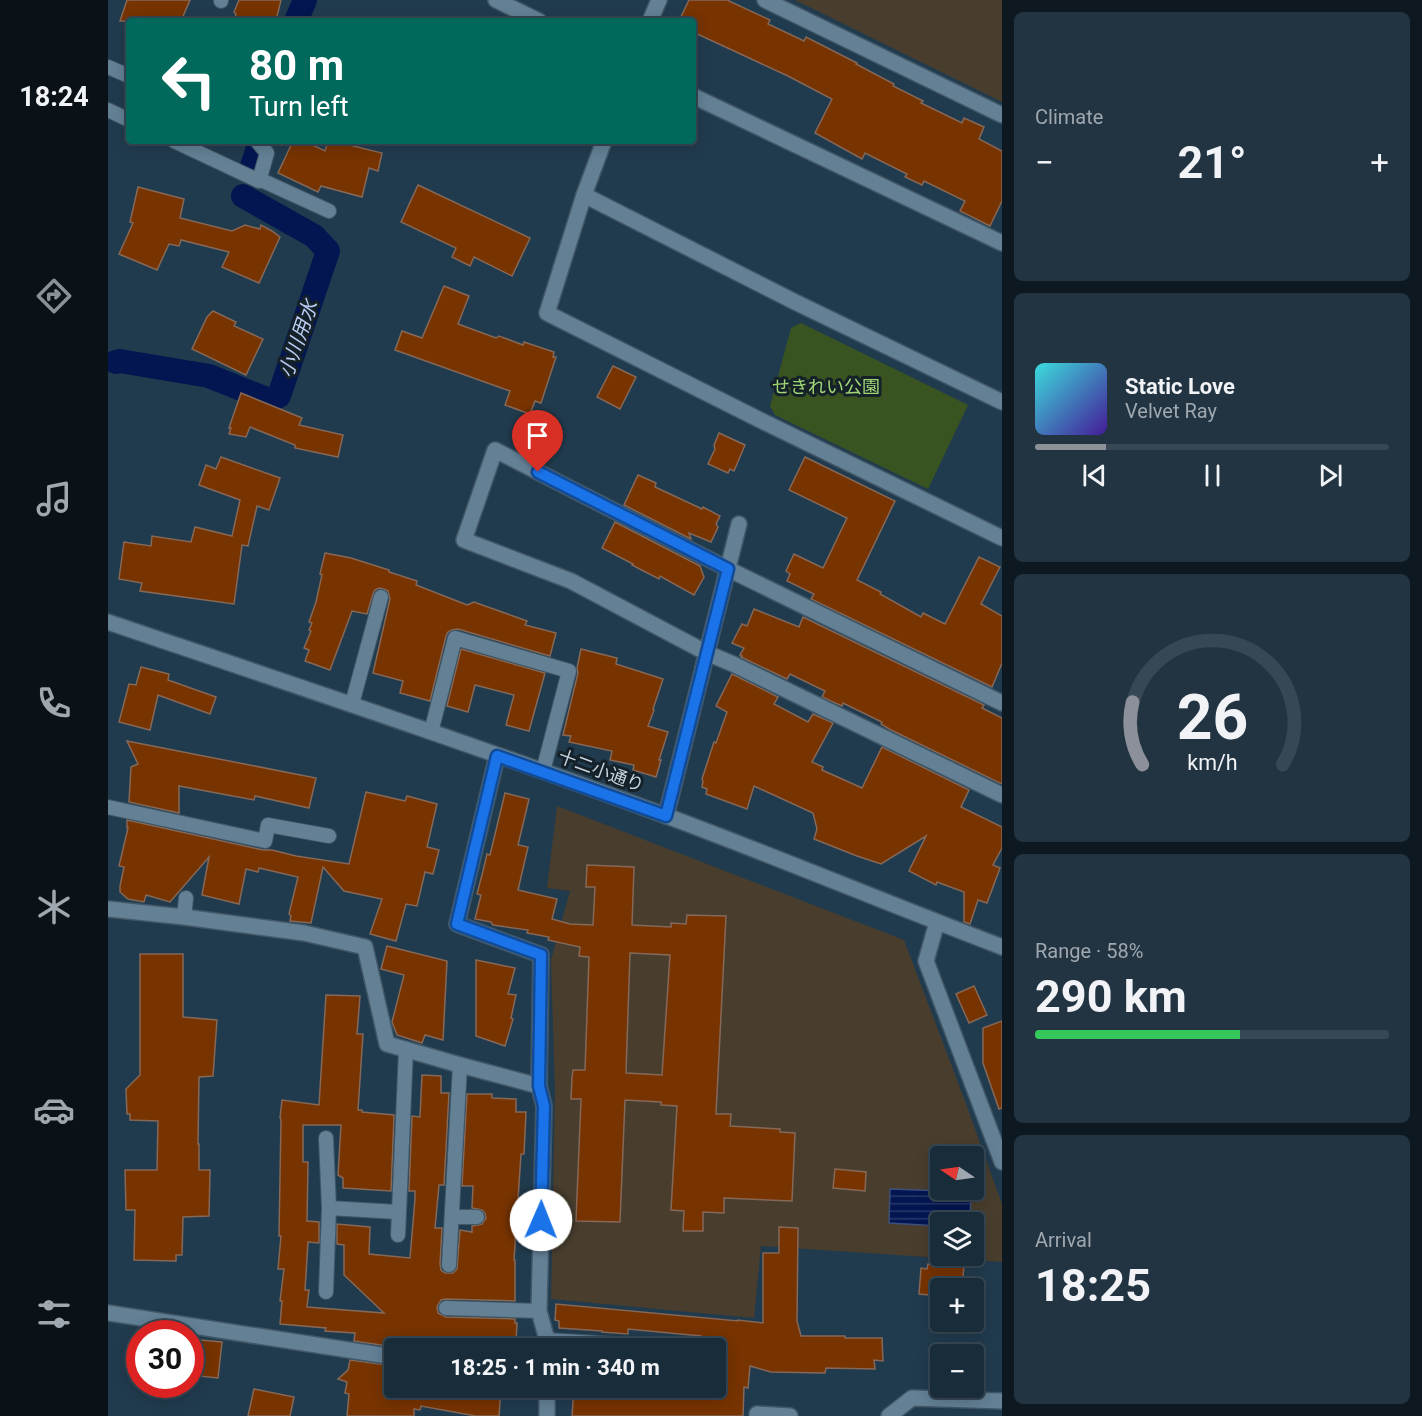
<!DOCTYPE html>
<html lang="en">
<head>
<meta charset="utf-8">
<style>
  :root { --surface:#192c3a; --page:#223442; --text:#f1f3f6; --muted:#9fa7af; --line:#374854; --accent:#8c9099 }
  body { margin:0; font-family:Roboto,"Noto Sans JP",sans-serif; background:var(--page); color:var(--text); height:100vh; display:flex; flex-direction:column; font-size:22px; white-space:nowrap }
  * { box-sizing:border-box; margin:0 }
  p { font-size:20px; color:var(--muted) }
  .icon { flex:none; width:33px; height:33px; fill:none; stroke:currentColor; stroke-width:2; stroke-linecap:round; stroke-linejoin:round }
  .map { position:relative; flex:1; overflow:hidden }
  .side { display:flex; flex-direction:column; gap:12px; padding:12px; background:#0e1820; width:420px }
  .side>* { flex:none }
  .banner { position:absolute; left:18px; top:18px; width:570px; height:126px; border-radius:6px; box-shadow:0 3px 15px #0003,0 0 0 2px var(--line); background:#00695c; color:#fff; overflow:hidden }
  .needle { width:39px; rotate:283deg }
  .buttons { position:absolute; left:822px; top:1146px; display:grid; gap:12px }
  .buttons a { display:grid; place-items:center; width:54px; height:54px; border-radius:6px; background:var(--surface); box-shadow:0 3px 15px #0003,0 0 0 2px var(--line); font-size:30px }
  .speed { position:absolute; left:18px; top:1320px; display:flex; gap:12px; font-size:30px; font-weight:700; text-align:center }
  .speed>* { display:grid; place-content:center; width:78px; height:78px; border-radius:50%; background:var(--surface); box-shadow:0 3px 15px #0003,0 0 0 2px var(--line); line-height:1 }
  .speed .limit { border:9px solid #d22; background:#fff; color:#111 }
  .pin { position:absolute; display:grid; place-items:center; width:51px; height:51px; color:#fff; margin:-62px -26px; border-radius:50% 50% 50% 0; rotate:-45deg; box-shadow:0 0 6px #0007 }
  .pin .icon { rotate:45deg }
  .me { position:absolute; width:66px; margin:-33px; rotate:1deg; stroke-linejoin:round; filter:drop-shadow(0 0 4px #0008) }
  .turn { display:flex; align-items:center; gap:21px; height:126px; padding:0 24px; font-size:27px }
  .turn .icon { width:78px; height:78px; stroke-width:2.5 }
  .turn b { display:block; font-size:42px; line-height:51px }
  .big { font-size:45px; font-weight:700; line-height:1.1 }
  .side .widget { flex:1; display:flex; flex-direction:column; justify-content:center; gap:9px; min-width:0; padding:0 21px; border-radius:9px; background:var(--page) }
  .side .dial { align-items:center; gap:0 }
  .dial svg { height:156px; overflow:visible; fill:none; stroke:var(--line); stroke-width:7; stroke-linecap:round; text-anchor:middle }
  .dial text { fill:var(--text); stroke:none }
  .song { display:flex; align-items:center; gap:18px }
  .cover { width:72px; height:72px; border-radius:9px; background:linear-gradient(135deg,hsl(180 70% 55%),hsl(260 70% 35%)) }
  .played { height:6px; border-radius:3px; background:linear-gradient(90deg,var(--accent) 20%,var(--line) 20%) }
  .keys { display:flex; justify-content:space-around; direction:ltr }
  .heat { display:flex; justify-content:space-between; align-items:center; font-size:33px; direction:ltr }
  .charge { height:9px; border-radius:4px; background:linear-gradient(90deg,#34c759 58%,var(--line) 0) }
  .trip { position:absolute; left:276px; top:1338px; width:342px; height:60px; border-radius:6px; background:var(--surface); box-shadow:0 3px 15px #0003,0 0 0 2px var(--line); font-weight:700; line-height:60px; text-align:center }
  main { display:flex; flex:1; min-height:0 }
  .dock { display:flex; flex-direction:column; width:108px; justify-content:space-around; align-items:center; background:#0a1217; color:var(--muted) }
  .dock .icon { width:42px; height:42px }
  .dock .active { color:var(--accent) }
  .dock b { font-size:27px; color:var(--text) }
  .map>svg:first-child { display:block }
  .education { fill:#493e2e; fill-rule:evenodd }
  .park { fill:#395421 }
  .water { fill:url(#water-rules); stroke:#3d4f7c; stroke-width:1.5 }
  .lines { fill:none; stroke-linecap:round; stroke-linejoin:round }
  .canal { stroke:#031651; stroke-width:24 }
  .building { fill:#730; stroke:#866857; stroke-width:1.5; fill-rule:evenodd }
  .service-casing { stroke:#405767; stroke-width:16 }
  .minor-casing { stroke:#405767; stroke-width:18 }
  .tertiary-casing { stroke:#405767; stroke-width:18 }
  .service { stroke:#638095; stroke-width:14 }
  .minor { stroke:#638095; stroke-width:15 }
  .tertiary { stroke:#638095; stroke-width:15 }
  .route-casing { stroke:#114b97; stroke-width:15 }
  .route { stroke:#1a73e8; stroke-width:10 }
  .labels { text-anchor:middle; stroke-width:6; stroke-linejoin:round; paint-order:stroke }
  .park-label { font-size:18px; fill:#a1d775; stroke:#152129 }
  .street-label { font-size:18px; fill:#c5d4e0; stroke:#152129 }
  .water-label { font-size:20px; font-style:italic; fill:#b9cbf1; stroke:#152129 }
</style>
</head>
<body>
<main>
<nav class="dock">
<b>18:24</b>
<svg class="icon active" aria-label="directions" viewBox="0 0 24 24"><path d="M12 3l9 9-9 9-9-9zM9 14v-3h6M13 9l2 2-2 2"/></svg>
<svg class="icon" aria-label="music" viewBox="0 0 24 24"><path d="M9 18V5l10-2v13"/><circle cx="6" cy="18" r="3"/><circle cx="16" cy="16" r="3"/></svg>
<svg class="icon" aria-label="phone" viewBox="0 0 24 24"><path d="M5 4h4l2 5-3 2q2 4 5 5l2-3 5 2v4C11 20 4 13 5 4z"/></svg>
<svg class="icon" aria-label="climate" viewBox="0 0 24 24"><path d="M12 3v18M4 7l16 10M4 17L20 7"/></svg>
<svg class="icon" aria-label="car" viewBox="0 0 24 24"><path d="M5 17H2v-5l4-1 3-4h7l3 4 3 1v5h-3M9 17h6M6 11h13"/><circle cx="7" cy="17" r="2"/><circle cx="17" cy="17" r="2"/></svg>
<svg class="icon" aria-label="filters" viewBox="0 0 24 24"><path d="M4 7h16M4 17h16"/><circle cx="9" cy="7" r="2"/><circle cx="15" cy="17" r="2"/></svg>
</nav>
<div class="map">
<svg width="894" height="1416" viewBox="0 0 894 1416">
  <defs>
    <pattern id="water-rules" width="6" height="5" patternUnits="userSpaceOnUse" patternTransform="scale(1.5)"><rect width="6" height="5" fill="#031651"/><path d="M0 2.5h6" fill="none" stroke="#26376a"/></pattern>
  </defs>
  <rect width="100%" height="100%" fill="#213b4e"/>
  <!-- education -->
  <g class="education">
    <polygon points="687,0 894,0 894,102"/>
    <path d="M449,806L796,940L857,1101L894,1204V1262L653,1246L646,1318L443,1299L447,1091L443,960L462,891L439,888ZM832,1156H866V1190H832ZM832,1222H866V1256H832Z"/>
  </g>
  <!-- park -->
  <polygon class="park" points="693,323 860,405 820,489 667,415 662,406 683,328"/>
  <!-- water -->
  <polygon class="water" points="782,1189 863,1192 862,1222 832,1222 832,1226 781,1223"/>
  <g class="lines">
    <!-- canal -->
    <g class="canal">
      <polyline points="188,21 197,0"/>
      <polyline points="143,169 149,151"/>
      <polyline points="8,362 12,361 101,376 161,400 171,396 220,251 206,236 135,196"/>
    </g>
  </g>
  <!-- building -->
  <g class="building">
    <polygon points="19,0 82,0 73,21 12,21"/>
    <polygon points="131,0 173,0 168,21 126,21 128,14 126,12"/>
    <polygon points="581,0 619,0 662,20 660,24 696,41 698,37 749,63 748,64 786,84 785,86 815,101 813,103 854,123 856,118 876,127 871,139 894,151 894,201 882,226 852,211 857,201 816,181 814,185 797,177 799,174 757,153 754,159 707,133 724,99 680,76 585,32 585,21 571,21"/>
    <polygon points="185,141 196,141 217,151 220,141 225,141 274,153 270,171 261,168 254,197 213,186 210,192 170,173"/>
    <polygon points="310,185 422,238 404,276 366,257 362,266 344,257 348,248 293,222"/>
    <polygon points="30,187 76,199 72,218 124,231 137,225 152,229 153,225 164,231 172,237 151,283 114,267 121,252 73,240 71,246 61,244 49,270 11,254 25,223 22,222"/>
    <polygon points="336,286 361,296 350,324 388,338 391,336 415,345 416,342 446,352 445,357 448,357 433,403 427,401 422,414 397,405 402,391 287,350 294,331 314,338"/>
    <polygon points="105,311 128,322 126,326 155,339 138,375 84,349 99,317"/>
    <polygon points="505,366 528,377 512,409 489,397"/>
    <polygon points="133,393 194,418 191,425 235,435 230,457 187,448 187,445 142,427 138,437 121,434 123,428 121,428"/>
    <polygon points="611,433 637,445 626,471 622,469 620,473 600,464 607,449 606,445"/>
    <polygon points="113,457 172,478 161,510 149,506 140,546 134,545 126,604 32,591 34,583 11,579 16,542 43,546 44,536 83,542 87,527 124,536 132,500 91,485 98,465 108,469"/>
    <polygon points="697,457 787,501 749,580 773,592 772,594 813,617 815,613 837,624 871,557 892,567 873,604 894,616 894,663 884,687 703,599 706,594 679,581 682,574 678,571 686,554 715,568 739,518 681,490"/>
    <polygon points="530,475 548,483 547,487 594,509 595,507 612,516 608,524 610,527 603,542 581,533 583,539 516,505"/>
    <polygon points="507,522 592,566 596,577 586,595 552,576 551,579 524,565 525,564 494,548"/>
    <polygon points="217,553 243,558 281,570 281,572 309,581 308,585 359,605 366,602 419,621 417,625 448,633 442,656 350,629 344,630 340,632 338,636 322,701 292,693 295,681 265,673 282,599 280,591 276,589 271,588 267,590 265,594 259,614 244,611 222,670 197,661 201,650 196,648 203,631 201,630 204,623 201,622 208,602 214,575 212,574"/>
    <polygon points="646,609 691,627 695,617 876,705 874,708 894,718 894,784 783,730 773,724 774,722 735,703 734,706 714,697 717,691 682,674 679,679 633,657 634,656 632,655 636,648 624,643 634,624 639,626"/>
    <polygon points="353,649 437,673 421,731 398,725 406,695 367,685 360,712 339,706"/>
    <polygon points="473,649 509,658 508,664 555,679 545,709 546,710 540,726 560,732 551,760 553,760 548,777 525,770 526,765 502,760 504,751 461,742 463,736 455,735 470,673 469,668"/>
    <polygon points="33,667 61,674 60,680 108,697 102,714 50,695 42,730 11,722 21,684 28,685"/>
    <polygon points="624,674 670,697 666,704 700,722 705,714 725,723 704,762 715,767 714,770 754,788 774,747 861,790 853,807 894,827 894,848 885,865 892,868 879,903 870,900 862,924 856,922 856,892 829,882 828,885 801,871 818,836 773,864 749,856 706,839 709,829 705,813 646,786 639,809 598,794 599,789 594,787 595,781 594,779 606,742 608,743 619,712 608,706"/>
    <polygon points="19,741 208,778 201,808 147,796 146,800 71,786 71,813 21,802 23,767 30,764"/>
    <polygon points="258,792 297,801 299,796 329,804 319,847 331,850 325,874 317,872 309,906 298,904 288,941 262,934 274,899 236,891 215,867 203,923 182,921 183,916 181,914 190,877 151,868 150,872 138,869 131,904 94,895 101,857 62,902 38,895 36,902 20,899 12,892 12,886 16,867 11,866 20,828 19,828 19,820 155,850 164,850 188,856 241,864"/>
    <path d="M397,793L421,799L410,845L420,847L410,890L449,899L444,919L462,924L485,925L487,887H478L479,865L526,867L524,925L563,927V923L578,924L579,915L618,916L608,1114H623L622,1126L672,1129V1132L687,1133L684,1201L616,1198V1213L595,1212V1231H575L576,1211L563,1210L569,1106L553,1105V1102L517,1100L512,1222L468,1221L473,1099H463L464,1077L465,1070H477L481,957L471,956L472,947L440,940L441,937L419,933L420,930L385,925L383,922L367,919L373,895L369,894L375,871L379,854L382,855ZM522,953L562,955L554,1075L518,1073Z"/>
    <polygon points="279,946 339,961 335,1040 317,1035 314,1043 289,1035 284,1022 296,975 273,969"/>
    <polygon points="32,954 75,954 75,1017 109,1020 105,1076 91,1077 90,1144 91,1144 91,1170 102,1170 101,1216 75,1217 74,1255 68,1255 68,1261 26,1260 27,1210 18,1210 17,1170 49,1170 50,1121 22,1120 22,1114 19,1114 18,1089 32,1075"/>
    <polygon points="368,960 407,968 400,994 408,995 403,1018 405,1019 397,1046 368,1036"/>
    <polygon points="866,986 879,1015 861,1023 848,994"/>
    <polygon points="218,995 252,996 249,1034 255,1034 250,1110 254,1110 254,1112 286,1115 283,1191 235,1188 235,1178 230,1175 233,1125 195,1125 195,1162 200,1162 199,1221 211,1222 211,1243 200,1242 197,1290 201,1290 199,1307 276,1313 236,1275 236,1245 229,1244 229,1224 262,1227 261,1254 302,1258 307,1199 307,1191 301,1191 304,1116 312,1117 314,1075 333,1076 333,1093 341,1093 336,1185 331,1185 327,1228 334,1228 332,1264 333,1270 337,1273 345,1273 349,1269 352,1230 364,1232 364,1226 374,1224 378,1218 377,1213 374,1210 364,1208 365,1186 354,1186 359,1094 384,1094 384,1098 408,1099 408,1112 418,1112 416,1154 413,1154 406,1260 407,1260 407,1301 338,1299 333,1300 329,1307 330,1313 338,1317 407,1319 407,1323 409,1323 408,1342 371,1339 370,1345 316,1342 316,1346 286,1344 286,1347 246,1341 247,1333 217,1331 218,1328 172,1324 174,1301 172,1301 176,1269 170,1269 173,1236 171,1236 173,1119 172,1118 174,1100 211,1105"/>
    <polygon points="894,1021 894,1108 891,1109 875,1063 875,1028"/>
    <polygon points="727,1169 758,1172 757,1191 725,1188"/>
    <polygon points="671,1227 690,1228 689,1321 693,1336 737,1336 737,1338 774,1338 775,1361 766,1360 767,1369 718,1368 717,1373 663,1372 642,1366 640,1388 636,1387 635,1416 464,1416 466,1388 552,1388 608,1392 608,1360 615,1358 618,1355 619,1350 617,1346 614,1343 592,1339 593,1336 520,1329 520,1334 494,1332 494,1331 451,1328 451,1321 447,1320 448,1304 630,1321 630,1320 655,1323 655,1253 671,1253"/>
    <polygon points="820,1264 856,1266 854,1288 832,1288 832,1296 811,1294 813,1268 819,1269"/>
    <polygon points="82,1339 114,1342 110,1378 82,1375"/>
    <polygon points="242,1360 286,1366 286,1388 393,1388 391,1416 368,1416 313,1406 312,1410 306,1409 306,1416 239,1416 241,1394 237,1393 239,1382 230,1379 240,1370"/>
    <polygon points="146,1389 186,1397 182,1416 140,1416"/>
  </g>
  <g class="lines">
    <defs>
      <g id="service">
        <polyline points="113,0 113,1"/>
        <polyline points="0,67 21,76"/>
        <polyline points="0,110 21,120"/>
        <polyline points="66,141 151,181 159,153 149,141"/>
        <polyline points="151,179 221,211"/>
        <polyline points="244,704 273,597"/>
        <polyline points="323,732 347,638 461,671 435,771"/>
        <polyline points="0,807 157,841 160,825 221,836"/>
        <polyline points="76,917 78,898"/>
        <polyline points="221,1208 290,1212"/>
        <polyline points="344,1217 369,1217"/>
        <polyline points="290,1235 298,1049"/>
        <polyline points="341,1265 352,1065"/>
        <polyline points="218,1292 221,1208 218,1138"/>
        <polyline points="338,1308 431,1311"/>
        <polyline points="439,1340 573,1348"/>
        <polyline points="608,1351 610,1351"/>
      </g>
      <g id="minor">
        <polyline points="388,0 431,21"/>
        <polyline points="657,0 894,115"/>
        <polyline points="542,21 551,0"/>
        <polyline points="585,96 894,243"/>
        <polyline points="496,141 476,195 687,302 894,402"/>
        <polyline points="476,195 439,313 654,421 894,538"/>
        <polyline points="894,703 620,569 387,450 356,540 463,581 599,653 625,664 894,795"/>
        <polyline points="389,756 349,924 433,955 431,1086 436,1106 431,1311 439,1340 439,1348"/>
        <polyline points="558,816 631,524"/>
        <polyline points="0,909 76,917 196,933 257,947 279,1044 352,1065 431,1086"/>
        <polyline points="829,922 818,961 894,1162"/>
        <polyline points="0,1313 286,1357"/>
        <polyline points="649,1414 682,1416"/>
        <polyline points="439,1416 439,1388"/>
        <polyline points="781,1416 804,1398 894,1401"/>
      </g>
      <path id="tertiary" d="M0,622C186,685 372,747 556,815C669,857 781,904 894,947"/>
    </defs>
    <!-- service casing -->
    <use href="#service" class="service-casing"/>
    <!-- minor casing -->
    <use href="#minor" class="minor-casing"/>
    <!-- tertiary casing -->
    <use href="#tertiary" class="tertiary-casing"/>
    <!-- service -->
    <use href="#service" class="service"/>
    <!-- minor -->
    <use href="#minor" class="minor"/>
    <!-- tertiary -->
    <use href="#tertiary" class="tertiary"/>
  </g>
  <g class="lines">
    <defs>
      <polyline id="route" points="430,472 620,569 558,816 389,756 349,924 433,955 431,1086 436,1106 433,1220"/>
    </defs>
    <!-- route casing -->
    <use href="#route" class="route-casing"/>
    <!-- route -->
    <use href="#route" class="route"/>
  </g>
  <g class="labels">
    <!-- park labels -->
    <g class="park-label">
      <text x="718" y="393">せきれい公園</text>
    </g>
    <!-- street labels -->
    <g class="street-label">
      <text transform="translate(493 771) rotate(20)" y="6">十二小通り</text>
    </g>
    <!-- water labels -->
    <g class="water-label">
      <text transform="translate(190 339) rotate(-71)" y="7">小川用水</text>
    </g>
  </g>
</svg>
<div class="buttons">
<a><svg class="needle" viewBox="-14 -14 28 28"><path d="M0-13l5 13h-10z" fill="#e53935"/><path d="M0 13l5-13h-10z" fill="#9fa7af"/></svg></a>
<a><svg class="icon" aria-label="layers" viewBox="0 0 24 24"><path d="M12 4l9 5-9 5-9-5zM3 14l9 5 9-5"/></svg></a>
<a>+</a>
<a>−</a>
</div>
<div class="speed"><div class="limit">30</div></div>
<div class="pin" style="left:430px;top:472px;background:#d93025"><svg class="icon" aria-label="arrive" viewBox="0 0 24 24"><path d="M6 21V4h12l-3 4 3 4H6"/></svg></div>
<svg class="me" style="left:433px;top:1220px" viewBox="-20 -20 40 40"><circle r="19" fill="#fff"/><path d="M0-13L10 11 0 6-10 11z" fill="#1a73e8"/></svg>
<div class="trip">18:25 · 1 min · 340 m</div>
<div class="banner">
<div class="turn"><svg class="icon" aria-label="left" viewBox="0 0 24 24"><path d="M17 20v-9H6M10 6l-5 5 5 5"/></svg><div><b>80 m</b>Turn left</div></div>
</div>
</div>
<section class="side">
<div class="widget"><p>Climate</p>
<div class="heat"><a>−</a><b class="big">21°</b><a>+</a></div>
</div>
<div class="widget">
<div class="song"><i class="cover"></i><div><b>Static Love</b><p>Velvet Ray</p></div></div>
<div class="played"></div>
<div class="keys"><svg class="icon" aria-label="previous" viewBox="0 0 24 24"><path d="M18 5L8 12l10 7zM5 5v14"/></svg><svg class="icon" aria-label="pause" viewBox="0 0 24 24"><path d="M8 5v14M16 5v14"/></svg><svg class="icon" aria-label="next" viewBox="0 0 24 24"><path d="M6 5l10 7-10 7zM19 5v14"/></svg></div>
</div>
<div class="widget dial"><svg viewBox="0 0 100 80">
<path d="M14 69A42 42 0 1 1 86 69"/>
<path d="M14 69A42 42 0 0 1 9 37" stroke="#8c9099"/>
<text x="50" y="56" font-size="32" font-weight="700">26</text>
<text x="50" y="72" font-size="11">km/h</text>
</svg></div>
<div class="widget"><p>Range · 58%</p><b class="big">290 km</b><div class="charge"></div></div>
<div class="widget"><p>Arrival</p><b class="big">18:25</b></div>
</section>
</main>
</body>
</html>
